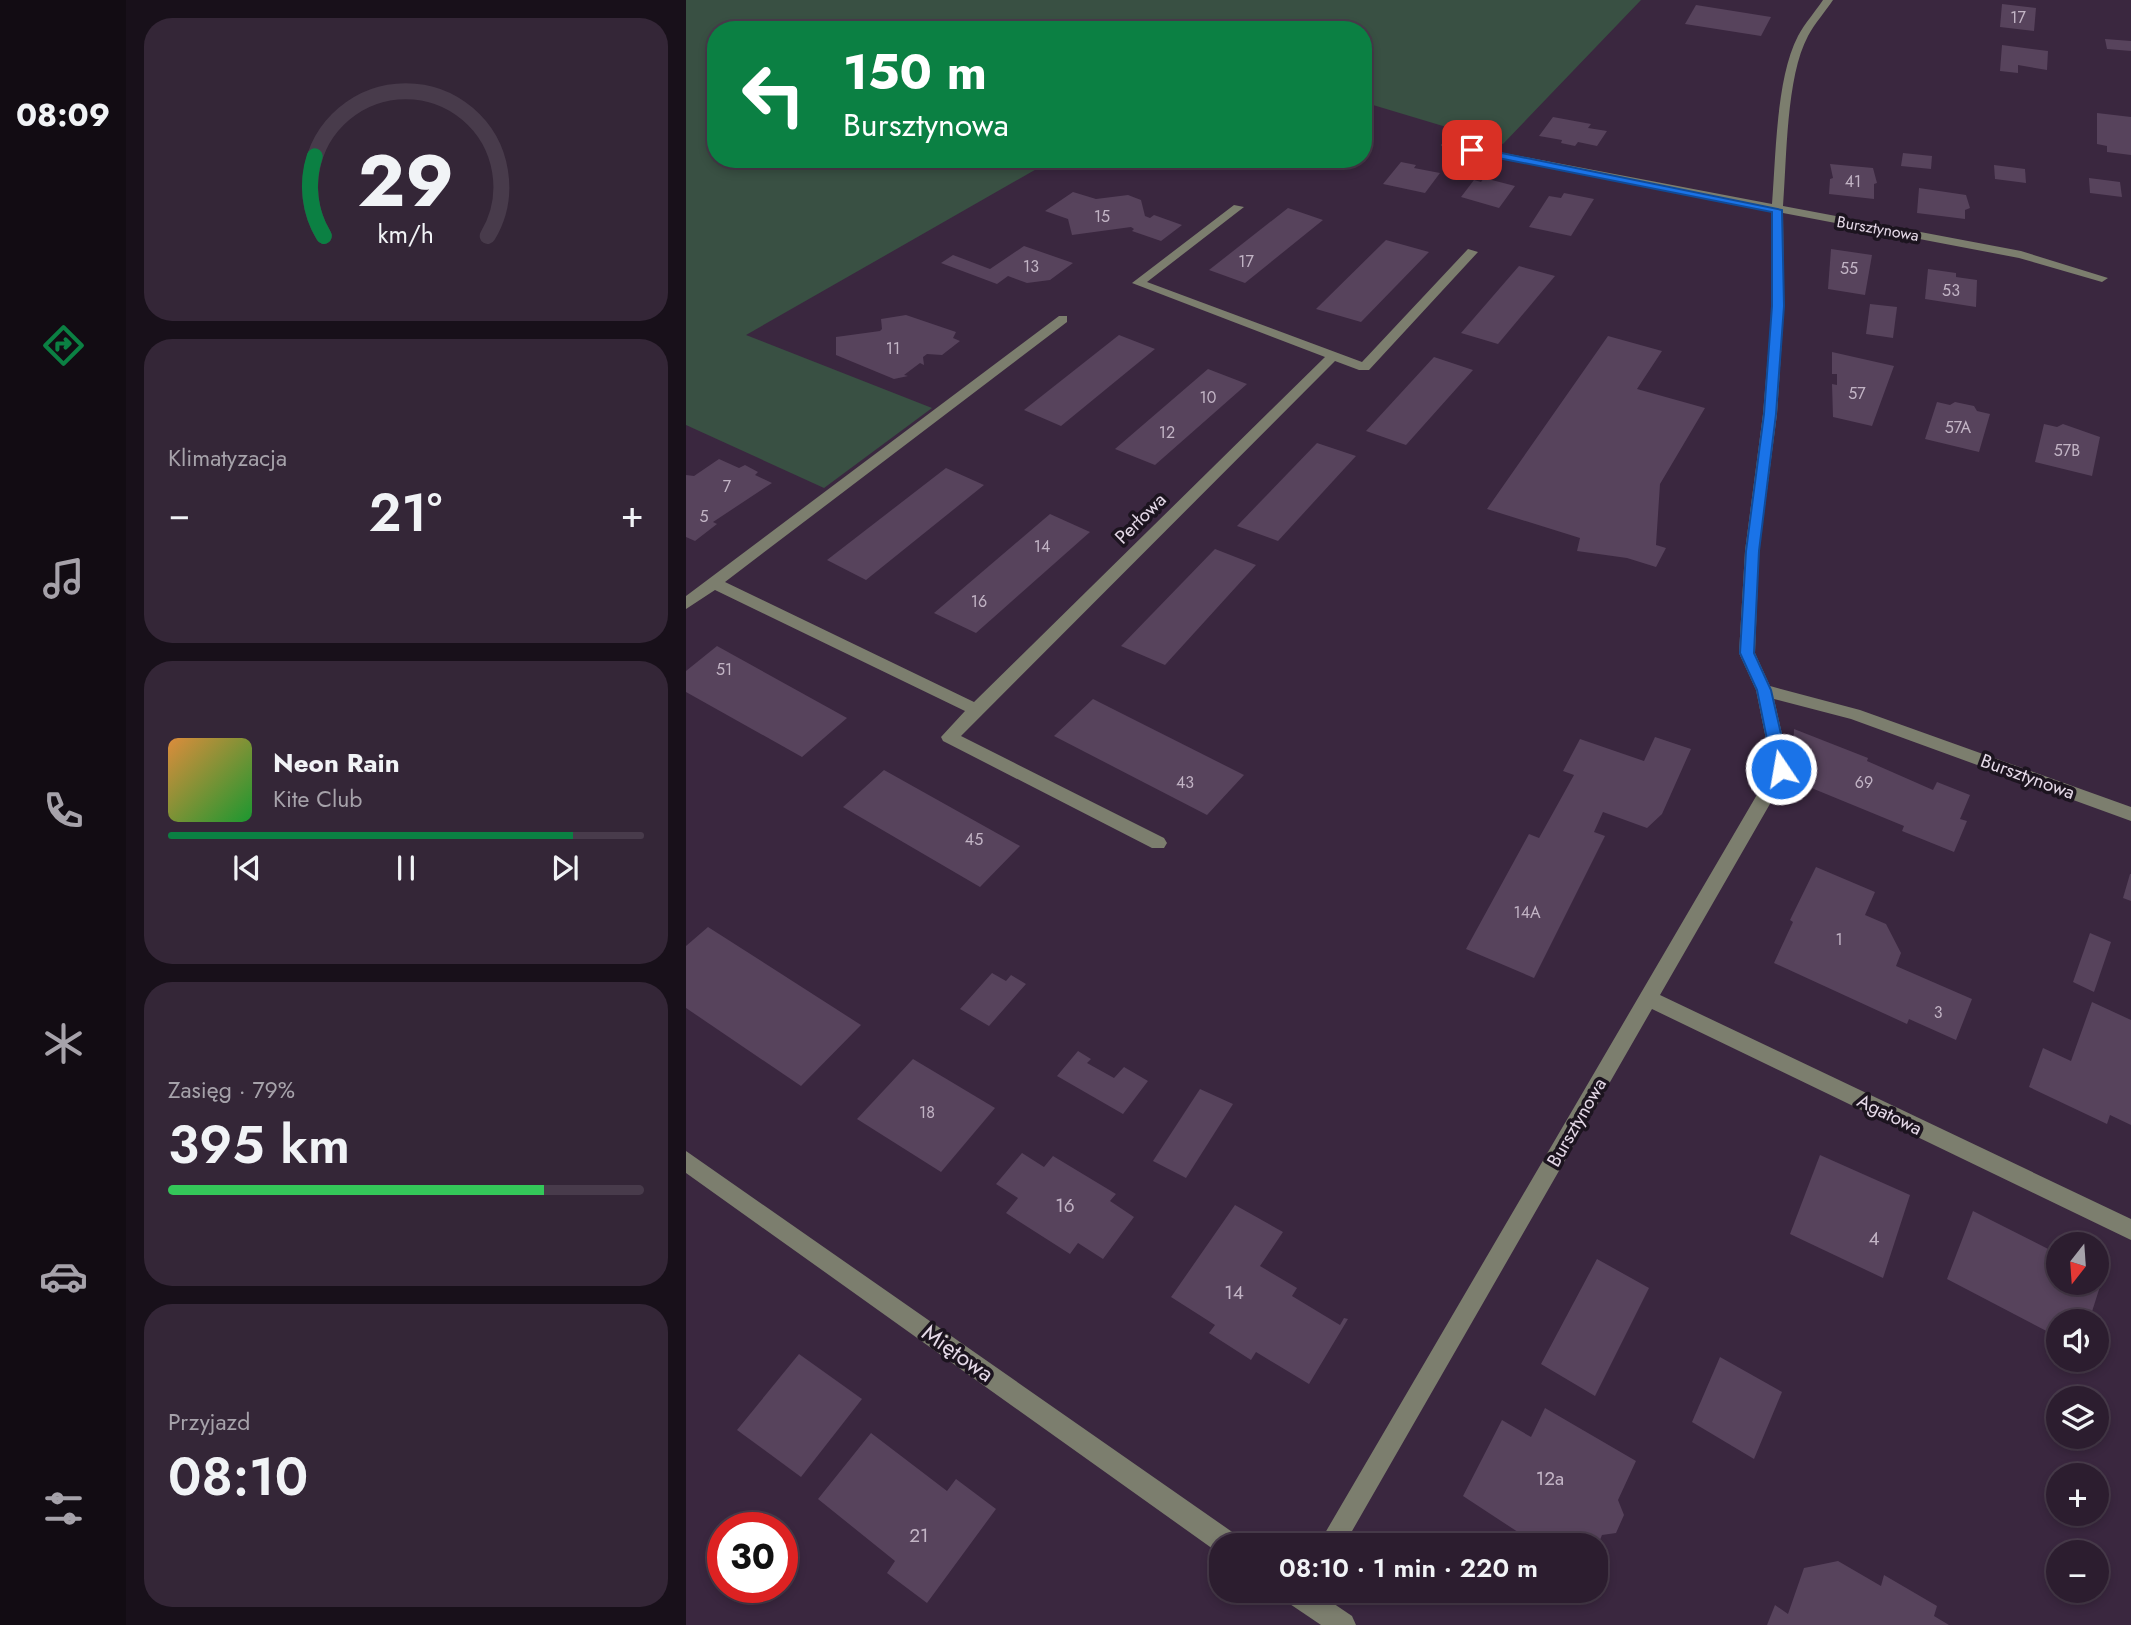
<!DOCTYPE html>
<html lang="pl">
<head>
<meta charset="utf-8">
<style>
  :root { --surface:#2c1d2f; --page:#342637; --text:#f1f3f6; --muted:#a6a2aa; --line:#483b4b; --accent:#0b8043 }
  body { margin:0; font-family:Jost,sans-serif; background:var(--page); color:var(--text); height:100vh; display:flex; flex-direction:column; font-size:26px; white-space:nowrap }
  * { box-sizing:border-box; margin:0 }
  p { font-size:23px; color:var(--muted) }
  .icon { flex:none; width:38px; height:38px; fill:none; stroke:currentColor; stroke-width:2; stroke-linecap:round; stroke-linejoin:round }
  .map { position:relative; flex:1; overflow:hidden }
  .details { display:flex; flex-direction:column; gap:18px; padding:18px; background:#18101a; width:560px }
  .details>* { flex:none }
  .guide { position:absolute; left:21px; top:21px; width:665px; height:147px; border-radius:28px; box-shadow:0 4px 10px #0003,0 0 0 2px var(--line); background:#0b8043; color:#fff; overflow:hidden }
  .needle { width:46px; rotate:197deg }
  .controls { position:absolute; left:1360px; top:1232px; display:grid; gap:14px }
  .controls a { display:grid; place-items:center; width:63px; height:63px; border-radius:50%; background:var(--surface); box-shadow:0 4px 10px #0003,0 0 0 2px var(--line); font-size:35px }
  .speed { position:absolute; left:21px; top:1512px; display:flex; gap:14px; font-size:35px; font-weight:700; text-align:center }
  .speed>* { display:grid; place-content:center; width:91px; height:91px; border-radius:50%; background:var(--surface); box-shadow:0 4px 10px #0003,0 0 0 2px var(--line); line-height:1 }
  .speed .limit { border:10px solid #d22; background:#fff; color:#111 }
  .pin { position:absolute; display:grid; place-items:center; width:60px; height:60px; color:#fff; margin:-30px; border-radius:14px; box-shadow:0 4px 10px #0006 }
  .me { position:absolute; width:77px; margin:-38px; rotate:348deg; stroke-linejoin:round; filter:drop-shadow(0 0 5px #0008) }
  .turn { display:flex; align-items:center; gap:24px; height:147px; padding:0 21px; font-size:32px }
  .turn .icon { width:91px; height:91px; stroke-width:2.5 }
  .turn b { display:block; font-size:49px; line-height:60px }
  .big { font-size:52px; font-weight:600; line-height:1.1 }
  .details .tile { flex:1; display:flex; flex-direction:column; justify-content:center; gap:10px; min-width:0; padding:0 24px; border-radius:28px; background:var(--page) }
  .details .dial { align-items:center; gap:0 }
  .dial svg { height:182px; overflow:visible; fill:none; stroke:var(--line); stroke-width:7; stroke-linecap:round; text-anchor:middle }
  .dial text { fill:var(--text); stroke:none }
  .song { display:flex; align-items:center; gap:21px }
  .cover { width:84px; height:84px; border-radius:10px; background:linear-gradient(135deg,hsl(30 70% 55%),hsl(130 70% 35%)) }
  .played { height:7px; border-radius:4px; background:linear-gradient(90deg,var(--accent) 85%,var(--line) 85%) }
  .keys { display:flex; justify-content:space-around; direction:ltr }
  .heat { display:flex; justify-content:space-between; align-items:center; font-size:38px; direction:ltr }
  .charge { height:10px; border-radius:5px; background:linear-gradient(90deg,#34c759 79%,var(--line) 0) }
  .trip { position:absolute; left:523px; top:1533px; width:399px; height:70px; border-radius:28px; background:var(--surface); box-shadow:0 4px 10px #0003,0 0 0 2px var(--line); font-weight:600; line-height:70px; text-align:center }
  main { display:flex; flex:1; min-height:0 }
  .tabs { display:flex; flex-direction:column; width:126px; justify-content:space-around; align-items:center; background:#120c13; color:var(--muted) }
  .tabs .icon { width:49px; height:49px }
  .tabs .current { color:var(--accent) }
  .tabs b { font-size:32px; color:var(--text) }
  .map>svg:first-child { display:block }
  .green { fill:#395043 }
  .building { fill:#57435c }
  .lines { fill:none; stroke-linecap:round; stroke-linejoin:round }
  .minor { fill:#7c7e6e; fill-rule:evenodd }
  .route { fill:#1a73e8; stroke:#114b97; stroke-width:2 }
  .labels { text-anchor:middle; stroke-width:7; stroke-linejoin:round; paint-order:stroke }
  .number-label { font-size:16px; fill:#c2b4c5 }
  .far-street-label { font-size:16px; fill:#e5d9e8; stroke:#1c141f }
  .street-label { font-size:19px; fill:#e5d9e8; stroke:#1c141f }
  .near-number-label { font-size:19px; fill:#c2b4c5 }
  .near-street-label { font-size:23px; fill:#e5d9e8; stroke:#1c141f }
</style>
</head>
<body>
<main>
<nav class="tabs">
<b>08:09</b>
<svg class="icon current" aria-label="directions" viewBox="0 0 24 24"><path d="M12 3l9 9-9 9-9-9zM9 14v-3h6M13 9l2 2-2 2"/></svg>
<svg class="icon" aria-label="music" viewBox="0 0 24 24"><path d="M9 18V5l10-2v13"/><circle cx="6" cy="18" r="3"/><circle cx="16" cy="16" r="3"/></svg>
<svg class="icon" aria-label="phone" viewBox="0 0 24 24"><path d="M5 4h4l2 5-3 2q2 4 5 5l2-3 5 2v4C11 20 4 13 5 4z"/></svg>
<svg class="icon" aria-label="climate" viewBox="0 0 24 24"><path d="M12 3v18M4 7l16 10M4 17L20 7"/></svg>
<svg class="icon" aria-label="car" viewBox="0 0 24 24"><path d="M5 17H2v-5l4-1 3-4h7l3 4 3 1v5h-3M9 17h6M6 11h13"/><circle cx="7" cy="17" r="2"/><circle cx="17" cy="17" r="2"/></svg>
<svg class="icon" aria-label="filters" viewBox="0 0 24 24"><path d="M4 7h16M4 17h16"/><circle cx="9" cy="7" r="2"/><circle cx="15" cy="17" r="2"/></svg>
</nav>
<section class="details">
<div class="tile dial"><svg viewBox="0 0 100 80">
<path d="M14 69A42 42 0 1 1 86 69"/>
<path d="M14 69A42 42 0 0 1 10 34" stroke="#0b8043"/>
<text x="50" y="56" font-size="32" font-weight="700">29</text>
<text x="50" y="72" font-size="11">km/h</text>
</svg></div>
<div class="tile"><p>Klimatyzacja</p>
<div class="heat"><a>−</a><b class="big">21°</b><a>+</a></div>
</div>
<div class="tile">
<div class="song"><i class="cover"></i><div><b>Neon Rain</b><p>Kite Club</p></div></div>
<div class="played"></div>
<div class="keys"><svg class="icon" aria-label="previous" viewBox="0 0 24 24"><path d="M18 5L8 12l10 7zM5 5v14"/></svg><svg class="icon" aria-label="pause" viewBox="0 0 24 24"><path d="M8 5v14M16 5v14"/></svg><svg class="icon" aria-label="next" viewBox="0 0 24 24"><path d="M6 5l10 7-10 7zM19 5v14"/></svg></div>
</div>
<div class="tile"><p>Zasięg · 79%</p><b class="big">395 km</b><div class="charge"></div></div>
<div class="tile"><p>Przyjazd</p><b class="big">08:10</b></div>
</section>
<div class="map">
<svg width="1445" height="1625" viewBox="0 0 1445 1625">
  <rect width="100%" height="100%" fill="#3a273f"/>
  <!-- green -->
  <polygon class="green" points="0,0 955,0 817,144 677,102 677,30 30,30 30,159 368,159 60,335 246,408 138,488 0,425"/>
  <!-- building -->
  <g class="building">
    <polygon points="1316,4 1350,8 1348,31 1314,27"/>
    <polygon points="1010,5 1085,17 1075,36 999,24"/>
    <polygon points="1419,39 1445,41 1445,51 1421,49"/>
    <polygon points="1316,45 1362,51 1361,70 1332,65 1332,73 1314,71"/>
    <polygon points="1411,113 1445,117 1445,155 1421,152 1421,146 1411,144"/>
    <polygon points="867,117 905,124 902,128 921,131 911,146 892,142 889,146 875,143 876,140 853,136"/>
    <polygon points="1217,153 1246,156 1245,169 1215,166"/>
    <polygon points="715,162 730,165 728,168 754,173 739,193 697,184"/>
    <polygon points="1144,164 1187,168 1191,183 1188,184 1188,199 1143,194 1144,179 1147,178"/>
    <polygon points="1308,165 1339,169 1340,183 1309,179"/>
    <polygon points="798,178 829,186 813,208 775,197 788,180 795,182"/>
    <polygon points="1403,178 1434,182 1436,197 1404,193"/>
    <polygon points="1233,188 1280,195 1284,208 1279,210 1279,219 1231,213"/>
    <polygon points="387,192 410,199 442,195 455,200 459,216 464,218 468,215 496,225 475,241 446,231 448,229 445,227 386,235 382,219 359,211"/>
    <polygon points="878,193 908,199 885,236 843,227 863,196 875,198"/>
    <polygon points="602,208 637,220 559,283 523,270"/>
    <polygon points="700,240 743,252 675,322 630,309"/>
    <polygon points="338,246 387,263 364,280 341,283 322,276 311,284 255,263 267,255 304,269"/>
    <polygon points="1145,249 1186,255 1179,295 1142,289"/>
    <polygon points="833,266 869,276 812,344 775,333"/>
    <polygon points="1242,269 1270,273 1270,277 1291,280 1290,307 1239,299"/>
    <polygon points="1184,304 1211,307 1207,338 1180,334"/>
    <polygon points="220,315 270,332 267,338 274,341 256,355 241,354 237,357 238,365 234,363 218,375 222,376 208,379 150,355 150,337 194,331 196,329 195,319"/>
    <polygon points="433,335 469,349 375,426 338,410"/>
    <polygon points="922,336 976,351 951,389 1019,408 974,484 970,545 980,548 970,567 941,558 891,551 894,538 801,509"/>
    <polygon points="1146,352 1208,366 1186,426 1147,417 1146,384 1151,385 1151,374 1146,374"/>
    <polygon points="748,357 787,370 720,445 680,431"/>
    <polygon points="522,369 561,384 469,465 429,449"/>
    <polygon points="1251,402 1264,405 1269,402 1288,406 1291,411 1304,414 1293,452 1239,439"/>
    <polygon points="1358,424 1371,427 1377,424 1414,437 1406,476 1349,462"/>
    <polygon points="631,443 670,456 592,541 551,526"/>
    <polygon points="33,459 53,468 59,465 72,472 69,475 86,483 27,522 31,524 9,541 0,537 0,475 8,476"/>
    <polygon points="260,468 298,485 180,580 141,560"/>
    <polygon points="364,514 404,532 290,633 248,613"/>
    <polygon points="529,549 570,565 479,665 435,646"/>
    <polygon points="31,646 161,718 116,757 0,692 0,671"/>
    <polygon points="407,699 558,775 521,815 368,736"/>
    <polygon points="1108,729 1182,758 1181,761 1247,790 1251,782 1284,795 1274,819 1281,821 1268,852 1216,831 1218,826 1106,780"/>
    <polygon points="969,737 1005,749 976,814 961,828 917,812 908,832 919,836 848,978 780,949 843,834 853,838 888,775 877,771 894,739 958,761"/>
    <polygon points="198,770 334,846 294,887 157,807"/>
    <polygon points="1130,867 1189,892 1179,915 1200,924 1215,953 1210,966 1286,999 1270,1040 1223,1019 1221,1024 1088,963 1107,922 1104,920"/>
    <polygon points="1444,874 1445,874 1445,901 1437,898"/>
    <polygon points="22,927 175,1025 115,1086 0,1008 0,946"/>
    <polygon points="1404,933 1425,942 1408,992 1387,982"/>
    <polygon points="306,973 320,981 325,975 340,984 303,1026 274,1009"/>
    <polygon points="1406,1002 1445,1020 1445,1125 1424,1115 1421,1124 1343,1087 1357,1048 1385,1061"/>
    <polygon points="392,1051 405,1059 401,1063 428,1078 438,1067 462,1081 437,1114 371,1076"/>
    <polygon points="227,1059 309,1108 255,1172 171,1119"/>
    <polygon points="514,1089 547,1104 500,1178 467,1161"/>
    <polygon points="336,1153 358,1167 367,1156 430,1194 424,1201 448,1217 417,1259 392,1243 384,1254 320,1213 332,1198 310,1184"/>
    <polygon points="1134,1155 1224,1195 1197,1278 1104,1234"/>
    <polygon points="549,1205 597,1232 574,1266 611,1288 606,1296 654,1325 658,1318 662,1319 623,1384 570,1352 565,1360 523,1333 529,1325 485,1297"/>
    <polygon points="1287,1211 1372,1254 1372,1283 1410,1283 1410,1273 1417,1277 1403,1321 1372,1321 1372,1337 1261,1279"/>
    <polygon points="911,1259 963,1288 909,1396 855,1364"/>
    <polygon points="113,1354 176,1399 115,1477 51,1430"/>
    <polygon points="1034,1357 1096,1392 1068,1459 1006,1422"/>
    <polygon points="859,1408 950,1461 932,1500 938,1515 930,1533 916,1535 912,1545 863,1545 844,1533 841,1538 777,1496 816,1420 845,1437"/>
    <polygon points="185,1433 261,1491 270,1479 310,1509 241,1603 201,1573 209,1561 132,1499"/>
    <polygon points="1152,1561 1195,1586 1198,1575 1251,1606 1248,1616 1263,1625 1081,1625 1089,1605 1102,1614 1118,1568"/>
  </g>
  <g class="lines">
    <!-- minor -->
    <g class="minor">
      <path d="M1137,0H1147C1139,12 1129,23 1122,36C1100,77 1101,158 1097,206L1335,251L1422,278L1416,282L1333,258L1097,213L1098,306L1091,414L1073,551L1069,653L1084,686L1174,710L1445,807V821L1165,719L1088,699L1104,769L974,995L1445,1219V1240L966,1009L658,1545H632L1086,769L1070,690L1053,653L1059,551L1077,414L1086,306L1085,211L760,148L755,145L760,142L1086,204C1090,156 1090,78 1112,36C1119,23 1129,12 1137,0Z"/>
      <polygon points="548,205 558,207 461,282 676,362 782,249 792,252 683,370 673,370 649,361 275,736 478,838 481,843 478,848 466,848 257,741 255,737 279,711 29,590 0,609 0,596 373,316 381,316 381,322 39,582 288,702 639,357 446,283"/>
      <polygon points="0,1151 552,1536 555,1545 536,1545 534,1554 0,1173"/>
      <polygon points="594,1591 629,1591 666,1616 670,1625 635,1625 598,1600"/>
    </g>
  </g>
  <!-- route -->
  <polygon class="route" points="786,147 1096,210 1098,306 1090,414 1073,551 1068,653 1085,690 1103,769 1100,773 1089,773 1087,769 1071,690 1054,653 1060,551 1078,414 1086,306 1086,212 782,152 781,150"/>
  <g class="labels">
    <!-- number labels -->
    <g class="number-label">
      <text x="1332" y="23">17</text>
      <text x="1167" y="187">41</text>
      <text x="416" y="222">15</text>
      <text x="560" y="267">17</text>
      <text x="345" y="272">13</text>
      <text x="1163" y="274">55</text>
      <text x="1265" y="296">53</text>
      <text x="207" y="354">11</text>
      <text x="1171" y="399">57</text>
      <text x="522" y="403">10</text>
      <text x="1272" y="433">57A</text>
      <text x="481" y="438">12</text>
      <text x="1381" y="456">57B</text>
      <text x="41" y="492">7</text>
      <text x="18" y="522">5</text>
      <text x="356" y="552">14</text>
      <text x="293" y="607">16</text>
      <text x="38" y="675">51</text>
      <text x="499" y="788">43</text>
      <text x="1178" y="788">69</text>
      <text x="288" y="845">45</text>
      <text x="841" y="918">14A</text>
      <text x="1153" y="945">1</text>
      <text x="1252" y="1018">3</text>
      <text x="241" y="1118">18</text>
    </g>
    <!-- far-street labels -->
    <g class="far-street-label">
      <text transform="translate(1192 228) rotate(10)" y="6">Bursztynowa</text>
    </g>
    <!-- street labels -->
    <g class="street-label">
      <text transform="translate(454 518) rotate(-45)" y="7">Perłowa</text>
      <text transform="translate(1342 776) rotate(20)" y="7">Bursztynowa</text>
      <text transform="translate(1204 1114) rotate(26)" y="7">Agatowa</text>
      <text transform="translate(890 1122) rotate(-60)" y="7">Bursztynowa</text>
    </g>
    <!-- near-number labels -->
    <g class="near-number-label">
      <text x="379" y="1212">16</text>
      <text x="1188" y="1245">4</text>
      <text x="548" y="1299">14</text>
      <text x="864" y="1485">12a</text>
      <text x="233" y="1542">21</text>
    </g>
    <!-- near-street labels -->
    <g class="near-street-label">
      <text transform="translate(272 1353) rotate(35)" y="8">Miętowa</text>
    </g>
  </g>
</svg>
<div class="controls">
<a><svg class="needle" viewBox="-14 -14 28 28"><path d="M0-13l5 13h-10z" fill="#e53935"/><path d="M0 13l5-13h-10z" fill="#a6a2aa"/></svg></a>
<a><svg class="icon" aria-label="sound" viewBox="0 0 24 24"><path d="M4 9h4l5-4v14l-5-4H4zM17 9q2 3 0 6"/></svg></a>
<a><svg class="icon" aria-label="layers" viewBox="0 0 24 24"><path d="M12 4l9 5-9 5-9-5zM3 14l9 5 9-5"/></svg></a>
<a>+</a>
<a>−</a>
</div>
<div class="speed"><div class="limit">30</div></div>
<div class="pin" style="left:786px;top:150px;background:#d93025"><svg class="icon" aria-label="arrive" viewBox="0 0 24 24"><path d="M6 21V4h12l-3 4 3 4H6"/></svg></div>
<svg class="me" style="left:1095px;top:769px" viewBox="-20 -20 40 40"><circle r="17" fill="#1a73e8" stroke="#fff" stroke-width="3"/><path d="M0-11L8 9 0 5-8 9z" fill="#fff"/></svg>
<div class="trip">08:10 · 1 min · 220 m</div>
<div class="guide">
<div class="turn"><svg class="icon" aria-label="left" viewBox="0 0 24 24"><path d="M17 20v-9H6M10 6l-5 5 5 5"/></svg><div><b>150 m</b>Bursztynowa</div></div>
</div>
</div>
</main>
</body>
</html>
